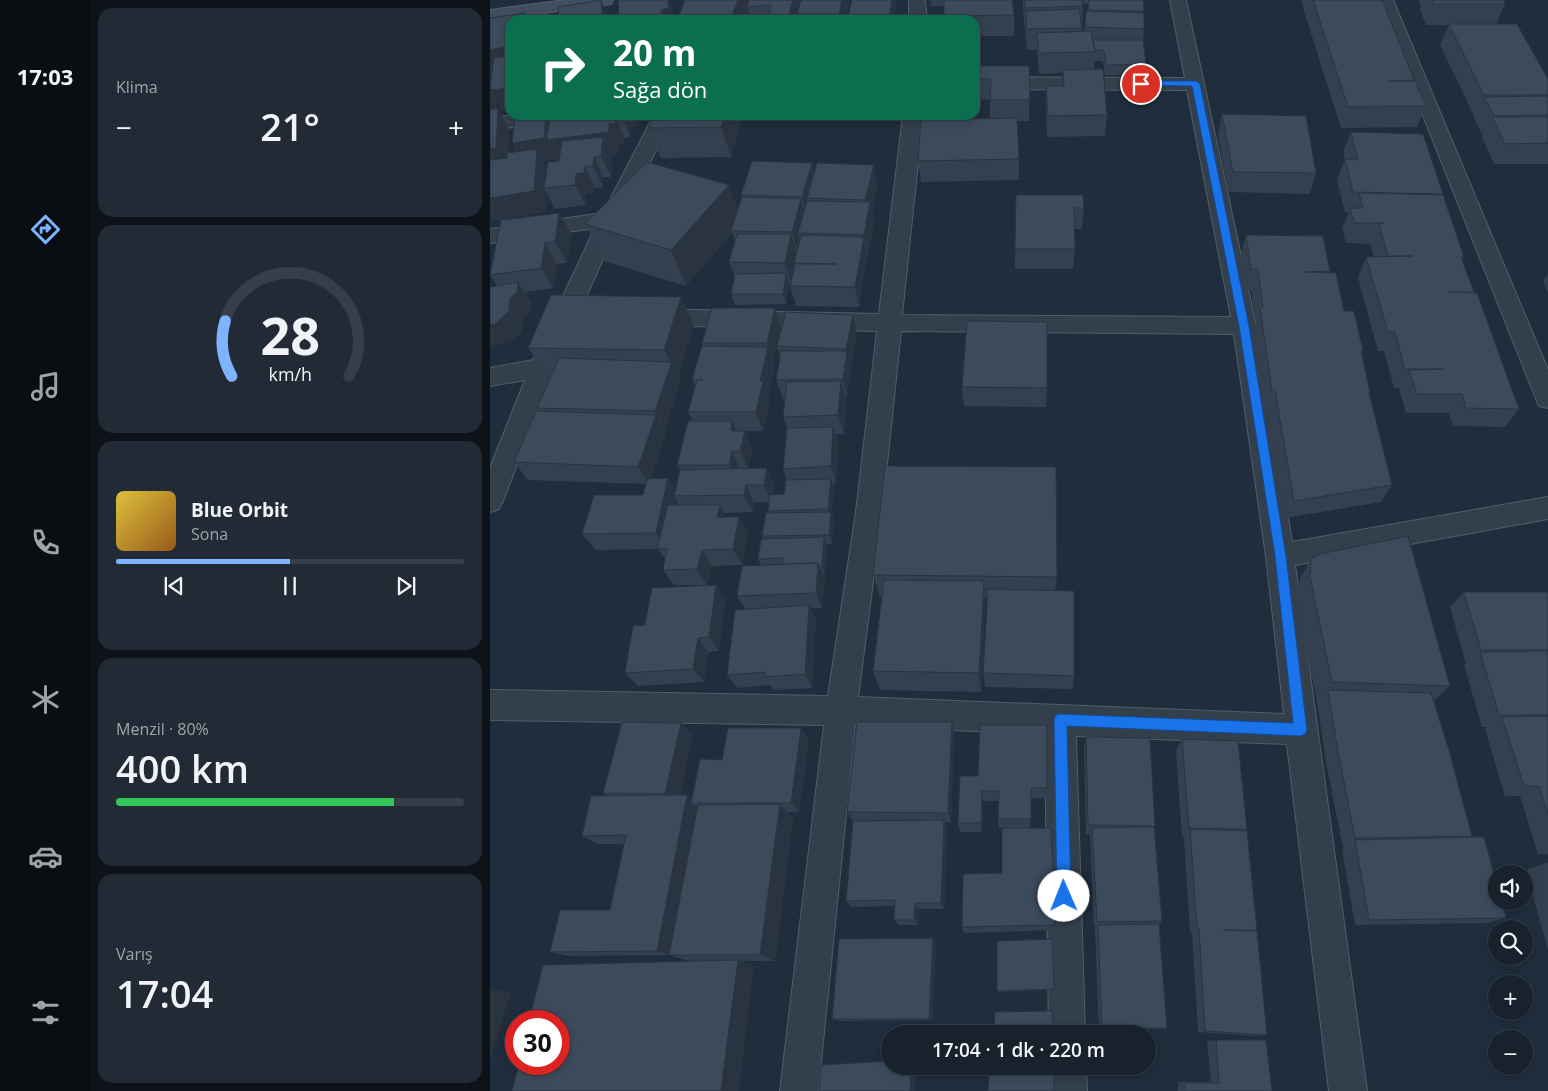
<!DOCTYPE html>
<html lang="tr">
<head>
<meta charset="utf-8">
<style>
  :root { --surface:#18222d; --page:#212a35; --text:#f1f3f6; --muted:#9fa4aa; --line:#363f49; --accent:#7db3ff }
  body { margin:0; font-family:"Open Sans",sans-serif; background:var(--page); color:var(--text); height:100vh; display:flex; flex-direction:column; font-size:19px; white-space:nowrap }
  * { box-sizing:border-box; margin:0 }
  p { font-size:16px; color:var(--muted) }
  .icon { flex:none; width:28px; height:28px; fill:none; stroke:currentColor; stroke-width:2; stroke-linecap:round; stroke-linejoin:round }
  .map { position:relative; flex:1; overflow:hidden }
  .panel { display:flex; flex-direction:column; gap:8px; padding:8px; background:#0d1319; width:400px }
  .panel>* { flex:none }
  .guide { position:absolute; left:15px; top:15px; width:475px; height:105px; border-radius:15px; box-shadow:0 2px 8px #0003,0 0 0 1px var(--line); background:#0b6e4f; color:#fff; overflow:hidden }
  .fabs { position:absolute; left:998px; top:865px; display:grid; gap:10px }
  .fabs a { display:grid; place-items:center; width:45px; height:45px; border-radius:50%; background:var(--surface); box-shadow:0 2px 8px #0003,0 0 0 1px var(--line); font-size:25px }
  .speed { position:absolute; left:15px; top:1010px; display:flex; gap:10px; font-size:25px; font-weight:700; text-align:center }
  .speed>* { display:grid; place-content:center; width:65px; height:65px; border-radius:50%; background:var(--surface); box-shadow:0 2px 8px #0003,0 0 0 1px var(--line); line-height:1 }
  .speed .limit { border:8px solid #d22; background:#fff; color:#111 }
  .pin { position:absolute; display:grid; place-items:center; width:42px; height:42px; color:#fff; margin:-21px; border:2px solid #fff; border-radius:50%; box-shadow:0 1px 5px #0007 }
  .me { position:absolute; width:55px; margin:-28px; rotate:359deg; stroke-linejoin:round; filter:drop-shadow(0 0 4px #0008) }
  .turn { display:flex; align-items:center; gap:18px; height:105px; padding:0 25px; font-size:22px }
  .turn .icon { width:65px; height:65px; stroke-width:2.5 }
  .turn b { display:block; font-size:35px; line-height:42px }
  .big { font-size:38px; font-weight:600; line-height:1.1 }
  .panel .tile { flex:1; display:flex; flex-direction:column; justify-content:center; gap:8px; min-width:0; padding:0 18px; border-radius:15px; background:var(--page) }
  .panel .dial { align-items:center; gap:0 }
  .dial svg { height:130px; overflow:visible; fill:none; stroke:var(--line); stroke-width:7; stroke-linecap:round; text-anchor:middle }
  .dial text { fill:var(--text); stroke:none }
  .song { display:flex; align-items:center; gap:15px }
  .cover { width:60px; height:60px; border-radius:8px; background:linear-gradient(135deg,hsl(50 70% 55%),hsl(30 70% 35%)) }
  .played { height:5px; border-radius:2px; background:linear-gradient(90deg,var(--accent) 50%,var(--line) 50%) }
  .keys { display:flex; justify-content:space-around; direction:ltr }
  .heat { display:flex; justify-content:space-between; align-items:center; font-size:28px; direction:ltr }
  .charge { height:8px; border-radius:4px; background:linear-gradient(90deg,#34c759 80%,var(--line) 0) }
  .trip { position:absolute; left:391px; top:1025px; width:275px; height:50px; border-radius:25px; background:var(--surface); box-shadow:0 2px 8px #0003,0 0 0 1px var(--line); font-weight:600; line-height:50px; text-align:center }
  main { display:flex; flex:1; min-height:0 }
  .menu { display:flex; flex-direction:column; width:90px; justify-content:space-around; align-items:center; background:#0a0e12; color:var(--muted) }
  .menu .icon { width:35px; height:35px }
  .menu .active { color:var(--accent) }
  .menu b { font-size:22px; color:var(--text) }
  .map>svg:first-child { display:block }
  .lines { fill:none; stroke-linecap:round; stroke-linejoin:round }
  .street-casing { stroke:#525d6a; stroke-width:2 }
  .secondary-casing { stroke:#525d6a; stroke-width:2 }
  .street { fill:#343f4c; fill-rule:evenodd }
  .secondary { fill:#424e60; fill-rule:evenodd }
  .wall { fill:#34404f; fill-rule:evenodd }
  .shaded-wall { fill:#2a3440 }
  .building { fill:#3c4b5c; stroke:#2a3440 }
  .route { fill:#1a73e8; stroke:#114b97 }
</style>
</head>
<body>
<main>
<nav class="menu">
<b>17:03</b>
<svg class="icon active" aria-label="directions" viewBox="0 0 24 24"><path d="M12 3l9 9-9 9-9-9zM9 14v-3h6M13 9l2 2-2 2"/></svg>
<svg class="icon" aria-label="music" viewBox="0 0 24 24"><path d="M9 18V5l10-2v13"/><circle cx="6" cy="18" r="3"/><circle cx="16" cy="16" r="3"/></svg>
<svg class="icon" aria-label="phone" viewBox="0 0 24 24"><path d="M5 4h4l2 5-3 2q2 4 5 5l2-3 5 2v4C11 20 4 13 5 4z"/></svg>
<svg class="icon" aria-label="climate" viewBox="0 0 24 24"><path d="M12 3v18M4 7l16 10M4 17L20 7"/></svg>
<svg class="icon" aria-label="car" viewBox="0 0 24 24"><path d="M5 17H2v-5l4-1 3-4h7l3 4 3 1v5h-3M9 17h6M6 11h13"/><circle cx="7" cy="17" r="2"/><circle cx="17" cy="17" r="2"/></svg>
<svg class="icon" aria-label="filters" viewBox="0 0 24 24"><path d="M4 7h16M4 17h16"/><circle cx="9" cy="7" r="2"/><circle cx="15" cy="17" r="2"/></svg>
</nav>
<section class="panel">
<div class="tile"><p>Klima</p>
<div class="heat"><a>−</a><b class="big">21°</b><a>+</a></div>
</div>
<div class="tile dial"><svg viewBox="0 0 100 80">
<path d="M14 69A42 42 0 1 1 86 69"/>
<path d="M14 69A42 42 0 0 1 10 35" stroke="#7db3ff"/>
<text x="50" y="56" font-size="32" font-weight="700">28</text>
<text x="50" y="72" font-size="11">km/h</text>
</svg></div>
<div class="tile">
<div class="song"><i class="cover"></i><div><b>Blue Orbit</b><p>Sona</p></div></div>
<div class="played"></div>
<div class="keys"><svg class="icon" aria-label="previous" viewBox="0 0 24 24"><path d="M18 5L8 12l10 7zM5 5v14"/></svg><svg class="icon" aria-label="pause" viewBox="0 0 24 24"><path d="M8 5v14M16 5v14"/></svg><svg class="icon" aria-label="next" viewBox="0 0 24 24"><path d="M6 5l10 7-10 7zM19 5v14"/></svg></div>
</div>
<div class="tile"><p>Menzil · 80%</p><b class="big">400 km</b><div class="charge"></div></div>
<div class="tile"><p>Varış</p><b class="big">17:04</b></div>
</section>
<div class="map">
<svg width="1058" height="1091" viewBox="0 0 1058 1091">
  <rect width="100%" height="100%" fill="#202d3c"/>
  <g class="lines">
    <defs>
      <g id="street">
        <polygon points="419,0 435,0 437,20 419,20"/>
        <path d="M680,0H696L766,326L802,542L1058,497V519L805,565L877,1091H839L797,744L586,736L595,1034H559L555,734L365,726L328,1091H290L334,725L0,720V690L338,696L366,512L387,331L163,325L155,323L151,317L155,311L163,309L389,314L413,115H433L412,315L741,317L697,90L485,89V77L695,78ZM411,331L744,334L776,556L794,714L368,697L392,512Z"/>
        <polygon points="887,0 903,0 1058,370 1058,408 1049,406 1046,399"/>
        <polygon points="24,115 78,115 75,119 68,121 0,130 0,118"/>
        <polygon points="164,115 184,115 131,219 64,368 13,501 9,509 0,512 0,468 35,380 0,386 0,368 43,360 105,228 0,243 0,229 113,213"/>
        <polygon points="558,1066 596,1066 597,1091 559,1091"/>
      </g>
      <polygon id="secondary" points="76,0 123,0 121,4 115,5 0,20 0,10"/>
    </defs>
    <!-- street casing -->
    <use href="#street" class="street-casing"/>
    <!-- secondary casing -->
    <use href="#secondary" class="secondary-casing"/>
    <!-- street -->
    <use href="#street" class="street"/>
    <!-- secondary -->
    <use href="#secondary" class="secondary"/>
  </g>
  <!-- wall -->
  <g class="wall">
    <path d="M195,0H359L356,18L404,20H188V17ZM258,10L259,15L255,16Z"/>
    <polygon points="441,0 522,0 524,15 524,36 485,36 485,20 454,20 454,6 441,6"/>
    <path d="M533,0H653L654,29L653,40L656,64L655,75H615L613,61H604V69L617,115L615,136L557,137L556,107V86H573V73L549,74L547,50H537L533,8ZM593,4H598V11H596L594,31H592Z"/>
    <polygon points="811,0 892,0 924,80 924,81 936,106 927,127 851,128 813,8 814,6 813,6"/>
    <polygon points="929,0 1014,0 1015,4 1006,24 1058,79 1058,164 1004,164 992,138 993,136 984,118 984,116 950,45 959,25 936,25 930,10 931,6"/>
    <path d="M0,18L20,20V110L12,111L6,101V109L19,129L18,153L27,152L25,115H150L149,125L141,127L140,137L134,138V144L129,145L128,153L121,154L122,158L121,177H113V187L105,188L104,193L96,194V205L65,209L57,193L56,212L0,221ZM65,155L68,161L57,168L53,161L65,159Z"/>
    <path d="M539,66V121H527L529,159V180L431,182L428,161L436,120V115H485V78ZM489,99L500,100V118L480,119V115H489Z"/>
    <polygon points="732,114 826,173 820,194 738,192 728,135"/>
    <polygon points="163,115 252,115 241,157 171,158 159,128"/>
    <polygon points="861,132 953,194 953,195 974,257 972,261 984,292 983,293 1029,409 1015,427 963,426 959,413 916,413 909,389 909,388 904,388 894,351 888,351 868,277 876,257 884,257 881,245 881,244 856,243 852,228 859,212 855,212 847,180 855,159 853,152"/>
    <polygon points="322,163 324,173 384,165 387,186 382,210 384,223 378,255 377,255 369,307 306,306 300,286 300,283 299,283 296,304 245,305 241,294 245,277 239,262 245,241 242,233 196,286 114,261 95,224 248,210 252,199 251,195"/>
    <polygon points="526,195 594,208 592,229 584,229 585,249 583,269 525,269"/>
    <polygon points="11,220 81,233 77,263 67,264 63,288 35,292 41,302 40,313 33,318 32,331 19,343 7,286 0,275"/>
    <polygon points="756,235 840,271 840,273 854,311 873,351 871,355 880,392 879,394 902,485 891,502 796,518 778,409 775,409 764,328 766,322 761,290 755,290 751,255"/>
    <polygon points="1058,274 1058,292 1053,281"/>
    <path d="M191,297L204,326L188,375L191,381L175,430H174L176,433L161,479L178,478L186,490L190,470L187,465L203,421L198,412L205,386L202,379L213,346L212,343L291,328L367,335L361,367V370L357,398H356L354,434H346L349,445L346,484H343L344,487L341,512L344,520L342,544H337V546L335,574H333L335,579L332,608H320L326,620L322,688L283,690L280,685L247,688L237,675L255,609L247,596L271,565L268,559L274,539L272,536L279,513L278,511L279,502H264L263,512L234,513L236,517H249L258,533L252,565L222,566L217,585H184L173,570L175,559L168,549L106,550L92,534L153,495L156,484L38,480L24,462L49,411L47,408L61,375H57L38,348ZM287,347L290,356L286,380L293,399H295L293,417L297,428L293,469L297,480L294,494L283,495L284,485L258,468L263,449L246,431H273L280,400L278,395L285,366L283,363Z"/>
    <polygon points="472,387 557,388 556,407 474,406"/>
    <polygon points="821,559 960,686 944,701 982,836 980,838 1016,918 997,923 865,925 852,849 855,847 853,847 836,762 827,702 828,701 827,701 806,599 808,582"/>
    <polygon points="383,575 567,577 565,591 584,676 583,689 495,687 493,673 497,598 495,598 495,603 491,692 390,690 383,671 392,597 390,597"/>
    <polygon points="226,585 235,600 229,651 218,652 214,682 148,686 135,673 155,625"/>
    <polygon points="974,592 1058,592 1058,854 1048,854 1030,796 1015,796 995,729 998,727 992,727 974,665 976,664 960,607"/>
    <polygon points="203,734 190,795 202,799 232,760 319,740 309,812 298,812 303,818 285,961 250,961 264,966 199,961 179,955 79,956 60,952 120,910 134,844 108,844 92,836 118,796 113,793"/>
    <polygon points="464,734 461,822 455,822 457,829 454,909 429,909 428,925 409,925 404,920 405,906 362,907 356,901 363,821 357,812"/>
    <polygon points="596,737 665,826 664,828 672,921 669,924 677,1028 671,1029 609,1029 605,930 606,927 604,927 600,836 600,834 596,834 594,748"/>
    <polygon points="692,739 757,829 756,831 767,930 765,931 777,1035 766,1036 708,1032 702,933 700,933 694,838 695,837 692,837 686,751"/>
    <polygon points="470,776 557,788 556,798 541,798 540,828 509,828 508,819 509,801 493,801 492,832 470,832 468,823"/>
    <polygon points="1056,863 1058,863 1058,950 1036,870"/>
    <polygon points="565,925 564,930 474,933 472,927"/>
    <polygon points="443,938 446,943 442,1020 350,1021 342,1019"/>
    <polygon points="564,989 563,990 508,992 507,991"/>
    <polygon points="726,1040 782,1091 688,1091 688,1082 721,1082 717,1041"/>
  </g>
  <!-- shaded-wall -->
  <g class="shaded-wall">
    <polygon points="111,0 119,20 113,20"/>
    <polygon points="178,0 180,0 184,13 185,20 172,20 171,10"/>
    <polygon points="248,0 260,0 257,7 258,10 254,20 242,20 241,18"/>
    <polygon points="303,0 312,0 307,14 309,20 300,20 299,14"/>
    <polygon points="352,0 359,0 355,20 350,20 349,14"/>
    <polygon points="402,0 407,0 404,20 399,20"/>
    <polygon points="35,13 38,20 35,20"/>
    <polygon points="20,46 20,110 12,111 6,101 5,112 0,113 0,50"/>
    <polygon points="488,82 489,103 489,115 488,95"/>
    <polygon points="8,108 19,129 18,168 0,171 0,149"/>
    <polygon points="56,115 79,115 119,124 126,117 134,138 134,144 129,145 128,153 121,154 122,158 121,177 111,156 68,161 65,155 65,159 53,161 58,170 54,188 57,193 56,212 0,221 0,184 33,164 22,143"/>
    <polygon points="132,115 150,115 149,125 141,127 140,137"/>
    <polygon points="235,115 252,115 241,157 231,127"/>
    <polygon points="104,157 113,177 113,187 103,166"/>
    <polygon points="322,163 327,183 317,198 319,209 317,218 312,197"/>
    <polygon points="384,165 387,186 382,210 384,223 378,255 374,235 378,215 375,200"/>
    <polygon points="95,167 105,188 104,193 96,194 96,205 85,185 86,174"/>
    <polygon points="239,185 252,222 241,231 242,233 196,286 181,250"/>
    <polygon points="311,199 316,220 308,233 311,242 308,253 302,232"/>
    <polygon points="69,213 81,233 77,263 65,242"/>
    <polygon points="301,234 307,254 304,263 304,266 301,283 295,263"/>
    <polygon points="374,237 377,257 369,307 365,287"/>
    <polygon points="55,243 67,264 63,288 51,268"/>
    <polygon points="296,273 299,284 296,304 293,294"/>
    <polygon points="28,282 41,302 40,313 33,318 32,331 19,343 0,347 0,325 20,298"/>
    <polygon points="191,297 204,326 188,375 191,381 175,430 165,411 181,364 174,350"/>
    <polygon points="285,308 291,328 283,363 277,343"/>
    <polygon points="363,315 367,335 361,367 361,370 357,398 353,379 357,351 356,349"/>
    <polygon points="278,347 285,366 278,395 280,400 273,431 266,412 270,381"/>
    <polygon points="351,381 356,400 354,434 348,415"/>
    <polygon points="166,415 176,433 159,484 148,467"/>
    <polygon points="242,421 250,439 241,431"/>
    <polygon points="343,427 349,445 346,484 341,466"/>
    <polygon points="255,431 263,449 258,469 250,451"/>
    <polygon points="242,451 250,469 247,482 239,465"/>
    <polygon points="277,468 284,485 282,502 274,485"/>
    <polygon points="178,478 189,496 184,496 188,502 177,549 166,533"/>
    <polygon points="341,479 344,487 341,512 344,520 342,544 339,535 341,517 338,509"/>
    <polygon points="256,485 264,502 263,512 254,495"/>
    <polygon points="230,505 239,522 227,517"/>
    <polygon points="249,517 258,533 252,565 243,549"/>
    <polygon points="334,537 337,546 335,574 332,566"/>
    <polygon points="212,550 222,566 217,585 207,569"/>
    <polygon points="328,563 335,579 332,608 326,593"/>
    <polygon points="494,581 495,603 491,692 489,673"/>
    <polygon points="226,585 235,600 229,651 219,637"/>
    <polygon points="319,605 326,620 322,688 315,674"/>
    <polygon points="208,638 218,652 214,682 203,669"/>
    <polygon points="462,722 464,734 461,822 458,813"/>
    <polygon points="191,723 203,734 188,804 175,794"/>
    <polygon points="311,728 319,740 309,812 301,803"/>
    <polygon points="492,791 493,801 492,832 491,823"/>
    <polygon points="197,795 206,803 201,803 208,808 181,955 167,951"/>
    <polygon points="290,804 303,818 285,961 270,955"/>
    <polygon points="454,820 457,829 454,909 451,903"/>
    <polygon points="425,903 429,909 428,925 424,920"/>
    <polygon points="443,938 446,943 442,1020 439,1019"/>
    <polygon points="248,960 264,966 249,1091 231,1091"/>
    <polygon points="0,989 21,992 0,1059"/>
    <polygon points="421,1066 425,1066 425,1091 420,1091"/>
  </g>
  <!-- building -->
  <g class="building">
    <polygon points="111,0 113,20 69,20 68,7"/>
    <polygon points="128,0 178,0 179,8 171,10 172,20 129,20"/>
    <polygon points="195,0 248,0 241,18 188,17"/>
    <polygon points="259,0 303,0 299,14 307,14 306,20 267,20 268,15 279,15 281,5 257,7"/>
    <polygon points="311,0 352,0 349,14 307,14"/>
    <polygon points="362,0 402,0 399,18 404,17 404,20 351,20 351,18 358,17"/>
    <polygon points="454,0 522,0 524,15 454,16"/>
    <polygon points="534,0 592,0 593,6 535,8"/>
    <polygon points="599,0 653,0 654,11 599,10"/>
    <polygon points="823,0 892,0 924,80 899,81 925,81 936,106 858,107"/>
    <polygon points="942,0 1014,0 1015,4 944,4"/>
    <polygon points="589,9 592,28 537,29 536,11"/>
    <polygon points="596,11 654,13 654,29 595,27"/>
    <polygon points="35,13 35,20 20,20 20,46 0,50 0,18"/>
    <polygon points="262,15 261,20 248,20 249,16"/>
    <polygon points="67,18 67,20 54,20"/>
    <polygon points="959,24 1027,24 1058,79 1058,95 994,95"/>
    <polygon points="601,31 605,52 549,53 547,33"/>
    <polygon points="603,40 653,40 656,64 616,65 614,50 605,50"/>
    <polygon points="20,56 20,88 0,90 4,58"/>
    <polygon points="486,66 539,66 540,100 500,100 501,79 485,78"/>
    <polygon points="613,69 617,115 558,116 556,86 574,86 573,70"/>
    <rect x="485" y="82" width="3" height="13"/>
    <polygon points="1058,96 1058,115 1004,116 994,97"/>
    <polygon points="8,108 6,148 0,149 0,110"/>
    <polygon points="732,114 816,116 826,173 743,172"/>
    <polygon points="25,115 59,115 56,115 54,138 22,143"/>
    <polygon points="79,115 132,115 132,116 126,117 126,123 119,124 119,132 57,140 60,117"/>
    <polygon points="163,115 235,115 231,127 159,128"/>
    <polygon points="1002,117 1058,117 1058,143 1015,144"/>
    <polygon points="527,118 529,159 428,161 431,120"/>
    <polygon points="861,132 933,134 953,194 863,192 855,159 868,160"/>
    <polygon points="113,137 111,156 104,157 103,166 95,167 94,173 86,174 85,185 54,188 58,162 69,161 72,141"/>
    <polygon points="47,149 44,191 0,198 0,160 17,158 17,153"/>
    <polygon points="262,161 322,163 312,197 251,195"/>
    <polygon points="157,162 239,185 181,250 95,224"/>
    <polygon points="327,163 384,165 375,200 317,198"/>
    <polygon points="869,193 953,195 974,257 971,257 984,292 959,292 987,293 1029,409 976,408 972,394 927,394 919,370 954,369 915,369 905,332 898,332 876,257 923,256 898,256 889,224 894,223 864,223 860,208 873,208"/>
    <polygon points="526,195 593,195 594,208 584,208 585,249 525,249"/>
    <polygon points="252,197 311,199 302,232 241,231"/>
    <polygon points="317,201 380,202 374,235 308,233"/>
    <polygon points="69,213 65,242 55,243 51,268 0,275 11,220"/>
    <polygon points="247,234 301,234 295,263 239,262"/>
    <polygon points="311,235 374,237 365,287 300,286 305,264 347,264 304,263"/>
    <polygon points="756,235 833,236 840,271 815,272 846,273 854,311 864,311 873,351 871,351 880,392 879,392 902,485 804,501 785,390 782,390 770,308 773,308 768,270 761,269"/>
    <polygon points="296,273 293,294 241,294 245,274"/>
    <polygon points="28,282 27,293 20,298 19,311 5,324 0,325 0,287"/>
    <polygon points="61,295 191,297 174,350 38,348"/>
    <polygon points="222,308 285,308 277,343 212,343"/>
    <polygon points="296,312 363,315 356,349 287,346"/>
    <polygon points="477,321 557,322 557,388 472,387"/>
    <polygon points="212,346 278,347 270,381 273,381 266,412 198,412 207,380 213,380 202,379"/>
    <polygon points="291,351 357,351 353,379 286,380"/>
    <polygon points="69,358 182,362 165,411 47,408"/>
    <polygon points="351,381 348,415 293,417 297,382"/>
    <polygon points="46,411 166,415 148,467 24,462"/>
    <polygon points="198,421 242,421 241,431 255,431 250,451 242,451 239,465 187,465"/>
    <polygon points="343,427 341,466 293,469 297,428"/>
    <polygon points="395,466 566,467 567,577 383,575"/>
    <polygon points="277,468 274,485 256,485 254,495 184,496 190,470"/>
    <polygon points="178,478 166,533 92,534 104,495 153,495 157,479"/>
    <polygon points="341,479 338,509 278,511 280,495 294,494 296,480"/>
    <polygon points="178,505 230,505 227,517 249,517 243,549 212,550 207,569 173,570 177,549 167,549"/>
    <polygon points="341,512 339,535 272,536 276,513"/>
    <polygon points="918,536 960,686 842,682 820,577 821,559 830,554"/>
    <polygon points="334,537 332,566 330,566 328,563 293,564 293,558 268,559 271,539"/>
    <polygon points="328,563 326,593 247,596 252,566"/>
    <polygon points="394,580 494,581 489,673 383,671"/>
    <polygon points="226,585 219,637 208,638 203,669 135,673 143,626 155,625 162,588"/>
    <polygon points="498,589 584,591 584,676 493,673"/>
    <polygon points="974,592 1058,592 1058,650 991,650"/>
    <polygon points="319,605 315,674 274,677 275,672 237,675 245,610"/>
    <polygon points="1058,651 1058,715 1009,715 990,652"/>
    <polygon points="838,690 941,693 959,750 982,836 865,838 848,751"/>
    <polygon points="1058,716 1058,814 1049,786 1034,786 1012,717"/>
    <polygon points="132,722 191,723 175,794 113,793"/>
    <polygon points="367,722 462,722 458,813 357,812"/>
    <polygon points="490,725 557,725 557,788 541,788 541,819 508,819 509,791 492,791 491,823 468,823 470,776 488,776"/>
    <polygon points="238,728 311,728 301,803 201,803 210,759 232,760"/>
    <polygon points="596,737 660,738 665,826 598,825"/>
    <polygon points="692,739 748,741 757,829 699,828"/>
    <polygon points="197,795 167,951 60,952 70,910 120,910 136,835 92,836 101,796"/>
    <polygon points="290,804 270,955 179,955 208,805"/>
    <polygon points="454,820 451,903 425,903 424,920 404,920 405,900 356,901 363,821"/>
    <polygon points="664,827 672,921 607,922 602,828"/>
    <polygon points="512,828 561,828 565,925 472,927 473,874 512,873"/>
    <polygon points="700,829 757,831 767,930 733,930 767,931 777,1035 715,1031 709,928 707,928"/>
    <polygon points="994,837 1006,882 1006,901 1012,901 1016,918 879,920 865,840"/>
    <polygon points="669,924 677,1028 612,1028 608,925"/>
    <polygon points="443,938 439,1019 342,1019 349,939"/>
    <polygon points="562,939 564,989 507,991 507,941"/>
    <polygon points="248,960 231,1091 22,1091 29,1064 69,1064 69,1021 39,1021 53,965"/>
    <polygon points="562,1011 563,1034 522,1034 522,1033 504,1034 505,1012"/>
    <polygon points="726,1040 776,1040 782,1091 695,1091 695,1083 729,1083"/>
    <polygon points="400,1061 400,1066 421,1066 420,1091 329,1091 331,1065"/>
    <polygon points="512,1066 564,1066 564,1091 498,1091 499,1075 512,1074"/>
  </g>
  <!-- route -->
  <polygon class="route" points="651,81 706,81 710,84 759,326 796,556 817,730 815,734 811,736 577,726 581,896 579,901 574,903 569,901 567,896 564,720 566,715 570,714 803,723 785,556 749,326 702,86 648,85 647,84"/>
</svg>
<div class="fabs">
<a><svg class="icon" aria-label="sound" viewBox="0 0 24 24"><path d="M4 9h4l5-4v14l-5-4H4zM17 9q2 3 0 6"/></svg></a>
<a><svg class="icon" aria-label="search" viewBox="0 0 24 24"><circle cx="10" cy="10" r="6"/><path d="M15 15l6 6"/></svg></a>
<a>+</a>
<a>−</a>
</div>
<div class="speed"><div class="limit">30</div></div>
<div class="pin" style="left:651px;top:84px;background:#d93025"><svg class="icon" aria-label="arrive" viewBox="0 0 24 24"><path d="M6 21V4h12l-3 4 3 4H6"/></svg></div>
<svg class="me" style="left:574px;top:896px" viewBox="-20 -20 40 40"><circle r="19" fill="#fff"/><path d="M0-13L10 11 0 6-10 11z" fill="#1a73e8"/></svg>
<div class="trip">17:04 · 1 dk · 220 m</div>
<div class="guide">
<div class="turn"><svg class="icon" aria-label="right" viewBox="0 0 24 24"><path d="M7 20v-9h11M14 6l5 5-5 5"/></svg><div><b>20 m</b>Sağa dön</div></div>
</div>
</div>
</main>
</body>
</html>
